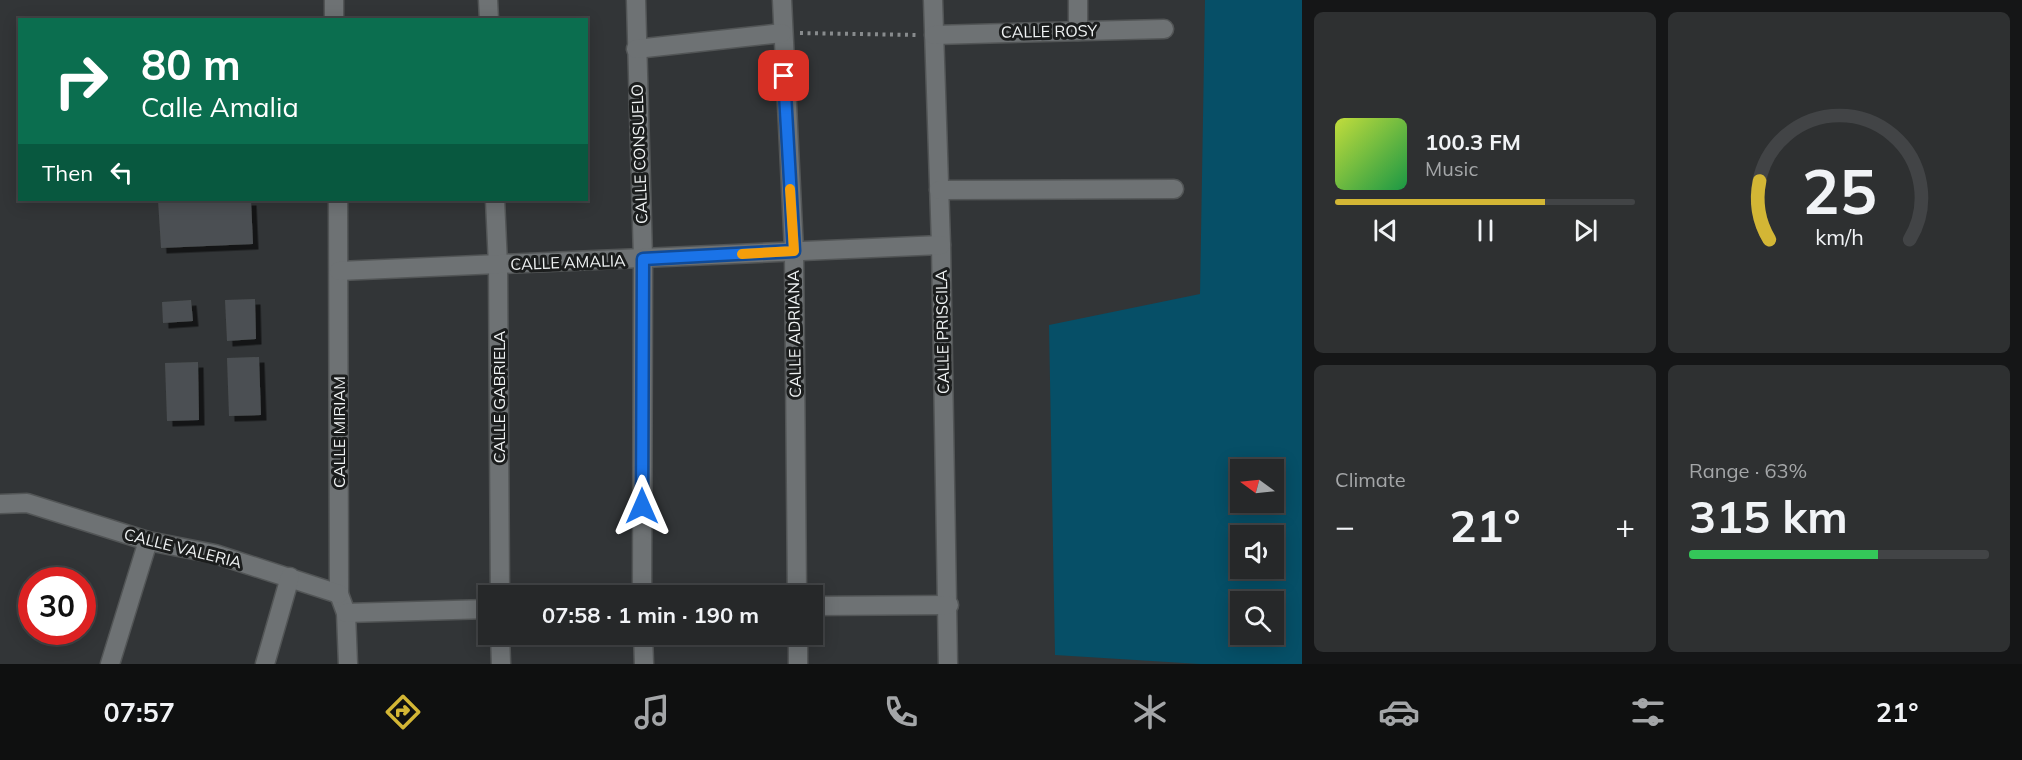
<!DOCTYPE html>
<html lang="en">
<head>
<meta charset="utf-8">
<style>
  :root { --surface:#262829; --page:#2e3031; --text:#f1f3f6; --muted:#a4a6a8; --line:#424446; --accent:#d3b635 }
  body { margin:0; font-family:Mulish,sans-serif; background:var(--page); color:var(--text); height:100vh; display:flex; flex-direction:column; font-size:22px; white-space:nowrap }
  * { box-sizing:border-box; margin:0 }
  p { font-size:20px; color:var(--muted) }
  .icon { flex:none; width:33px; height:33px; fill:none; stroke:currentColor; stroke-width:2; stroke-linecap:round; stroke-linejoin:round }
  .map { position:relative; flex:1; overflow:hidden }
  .drawer { display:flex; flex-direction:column; gap:12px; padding:12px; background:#151617; width:720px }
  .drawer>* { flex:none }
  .guide { position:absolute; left:18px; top:18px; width:570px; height:183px; border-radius:0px; box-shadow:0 3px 15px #0003,0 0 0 2px var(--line); background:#0b6e4f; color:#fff; overflow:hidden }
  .needle { width:39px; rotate:285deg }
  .fabs { position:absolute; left:1230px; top:459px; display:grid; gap:12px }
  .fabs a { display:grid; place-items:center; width:54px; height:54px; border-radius:0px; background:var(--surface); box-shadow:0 3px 15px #0003,0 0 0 2px var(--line); font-size:30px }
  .speed { position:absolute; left:18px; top:567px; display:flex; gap:12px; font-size:30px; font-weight:700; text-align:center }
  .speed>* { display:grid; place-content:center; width:78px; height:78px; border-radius:50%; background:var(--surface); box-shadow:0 3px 15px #0003,0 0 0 2px var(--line); line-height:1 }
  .speed .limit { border:9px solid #d22; background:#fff; color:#111 }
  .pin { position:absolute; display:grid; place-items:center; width:51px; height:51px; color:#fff; margin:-26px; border-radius:12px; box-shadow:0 3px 9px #0006 }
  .me { position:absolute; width:66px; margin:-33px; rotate:0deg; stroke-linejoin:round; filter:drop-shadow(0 0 4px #0008) }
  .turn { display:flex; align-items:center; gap:21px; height:126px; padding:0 24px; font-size:27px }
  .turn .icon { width:78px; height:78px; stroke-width:2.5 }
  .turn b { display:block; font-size:42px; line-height:51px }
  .then { display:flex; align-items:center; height:57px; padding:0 24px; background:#0003; gap:12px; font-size:22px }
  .big { font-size:45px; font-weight:700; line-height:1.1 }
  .drawer .widget { flex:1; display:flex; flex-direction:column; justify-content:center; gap:9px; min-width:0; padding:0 21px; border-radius:9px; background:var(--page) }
  .drawer .dial { align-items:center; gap:0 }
  .dial svg { height:156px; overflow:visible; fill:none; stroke:var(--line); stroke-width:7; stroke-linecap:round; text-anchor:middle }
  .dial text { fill:var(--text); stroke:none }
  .song { display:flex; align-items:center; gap:18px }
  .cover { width:72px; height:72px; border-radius:9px; background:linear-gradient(135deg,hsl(70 70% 55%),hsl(140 70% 35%)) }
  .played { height:6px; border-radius:3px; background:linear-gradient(90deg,var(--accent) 70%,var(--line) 70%) }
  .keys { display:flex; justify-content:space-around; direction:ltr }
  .heat { display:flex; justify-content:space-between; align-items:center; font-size:33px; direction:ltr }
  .charge { height:9px; border-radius:4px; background:linear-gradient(90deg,#34c759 63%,var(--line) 0) }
  .drawer .tiles { flex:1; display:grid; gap:12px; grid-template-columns:repeat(2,1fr) }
  .trip { position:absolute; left:478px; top:585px; width:345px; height:60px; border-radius:0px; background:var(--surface); box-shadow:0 3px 15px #0003,0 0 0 2px var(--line); font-weight:700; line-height:60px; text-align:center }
  .dock { display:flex; height:96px; justify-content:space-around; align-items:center; background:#0f1010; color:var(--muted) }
  .dock .icon { width:42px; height:42px }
  .dock .active { color:var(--accent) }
  .dock b { font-size:27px; color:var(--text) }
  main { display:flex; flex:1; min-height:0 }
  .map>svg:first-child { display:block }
  .green { fill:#064f67; fill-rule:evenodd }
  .building { fill:#4c5052; filter:url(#shadow) }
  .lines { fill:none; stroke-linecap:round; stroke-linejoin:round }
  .minor-casing { stroke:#525556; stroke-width:21 }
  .path { stroke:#888b8d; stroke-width:4; stroke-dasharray:3 4.5; stroke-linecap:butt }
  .minor { stroke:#6e7274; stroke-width:18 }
  .route-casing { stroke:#114b97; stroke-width:15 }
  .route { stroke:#1a73e8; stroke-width:10 }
  .slow { stroke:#f59e0b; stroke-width:10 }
  .labels { text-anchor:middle; stroke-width:6; stroke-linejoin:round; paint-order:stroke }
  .street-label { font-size:16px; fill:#f0f3f4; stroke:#1b1d1d }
</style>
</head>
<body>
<main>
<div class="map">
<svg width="1302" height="664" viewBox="0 0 1302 664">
  <defs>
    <filter id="shadow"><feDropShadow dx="5.5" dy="5.5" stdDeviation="0" flood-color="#0009"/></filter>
  </defs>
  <rect width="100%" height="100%" fill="#323537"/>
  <!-- green -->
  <path class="green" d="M1205,0H1302V664H1200L1055,655L1049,325L1200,294ZM1240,470H1274V502H1240ZM1240,536H1274V568H1240ZM1240,602H1274V634H1240Z"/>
  <!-- building -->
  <g class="building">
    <polygon points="158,200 251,200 253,244 161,248"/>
    <polygon points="255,299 256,339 227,341 225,300"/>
    <polygon points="191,300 193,321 163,323 162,302"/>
    <polygon points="259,357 261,415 229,416 227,358"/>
    <polygon points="198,362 199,420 167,421 165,363"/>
  </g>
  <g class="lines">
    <defs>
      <g id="minor">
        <polyline points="334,0 334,20"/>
        <polyline points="488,0 489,20"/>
        <polyline points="636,0 643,259 642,596"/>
        <polyline points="782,0 794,251 797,596"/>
        <polyline points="933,0 941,245 948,664"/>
        <polyline points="1078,0 1078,31"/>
        <polyline points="934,35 1164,29"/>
        <polyline points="636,49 782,33"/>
        <polyline points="939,190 1174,189"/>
        <polyline points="338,200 339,594 346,613 348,664"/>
        <polyline points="495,200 498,265 500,596"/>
        <polyline points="339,271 941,245"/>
        <polyline points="0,504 27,503 148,541 215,554 339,594"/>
        <polyline points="813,606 949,605"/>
        <polyline points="346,613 489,609"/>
        <polyline points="500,634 501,664"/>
        <polyline points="643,634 644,664"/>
        <polyline points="798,634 798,664"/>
        <polyline points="110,664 148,541"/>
        <polyline points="265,664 290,577"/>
      </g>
    </defs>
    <!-- minor casing -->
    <use href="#minor" class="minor-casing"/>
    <!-- path -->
    <polyline class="path" points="800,33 916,35"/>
    <!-- minor -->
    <use href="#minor" class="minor"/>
  </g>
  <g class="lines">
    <defs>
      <polyline id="route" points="642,506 643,259 794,251 784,76"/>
    </defs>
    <!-- route casing -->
    <use href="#route" class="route-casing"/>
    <!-- route -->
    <use href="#route" class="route"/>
    <!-- slow -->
    <polyline class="slow" points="742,254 794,251 790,189"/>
  </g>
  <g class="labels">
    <!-- street labels -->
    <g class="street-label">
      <text transform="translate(1049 31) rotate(-1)" y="6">CALLE ROSY</text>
      <text transform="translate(639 154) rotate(-92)" y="6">CALLE CONSUELO</text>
      <text transform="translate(568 262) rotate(-2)" y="6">CALLE AMALIA</text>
      <text transform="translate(942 332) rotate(-91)" y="6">CALLE PRISCILA</text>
      <text transform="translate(794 334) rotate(-91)" y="6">CALLE ADRIANA</text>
      <text transform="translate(499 397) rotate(-90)" y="6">CALLE GABRIELA</text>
      <text transform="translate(339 432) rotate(-90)" y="6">CALLE MIRIAM</text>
      <text transform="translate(183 548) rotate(14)" y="6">CALLE VALERIA</text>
    </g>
  </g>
</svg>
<div class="fabs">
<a><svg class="needle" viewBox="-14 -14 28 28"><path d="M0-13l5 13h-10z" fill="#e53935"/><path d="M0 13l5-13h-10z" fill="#a4a6a8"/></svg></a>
<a><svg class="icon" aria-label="sound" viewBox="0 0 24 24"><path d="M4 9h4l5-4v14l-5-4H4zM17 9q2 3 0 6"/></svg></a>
<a><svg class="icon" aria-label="search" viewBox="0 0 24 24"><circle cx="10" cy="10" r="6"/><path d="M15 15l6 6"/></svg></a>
</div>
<div class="speed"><div class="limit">30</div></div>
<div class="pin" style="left:784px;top:76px;background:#d93025"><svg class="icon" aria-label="arrive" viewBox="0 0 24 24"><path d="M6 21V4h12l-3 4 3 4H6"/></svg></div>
<svg class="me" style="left:642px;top:506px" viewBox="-20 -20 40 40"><path d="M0-17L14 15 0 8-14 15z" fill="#1a73e8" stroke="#fff" stroke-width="4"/></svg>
<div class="trip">07:58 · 1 min · 190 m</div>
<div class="guide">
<div class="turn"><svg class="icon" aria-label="right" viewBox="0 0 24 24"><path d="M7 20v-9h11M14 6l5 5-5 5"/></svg><div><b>80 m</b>Calle Amalia</div></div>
<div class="then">Then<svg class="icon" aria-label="left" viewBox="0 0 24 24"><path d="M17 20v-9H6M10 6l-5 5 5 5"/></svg></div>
</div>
</div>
<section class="drawer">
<div class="tiles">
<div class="widget">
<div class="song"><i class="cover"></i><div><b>100.3 FM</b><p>Music</p></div></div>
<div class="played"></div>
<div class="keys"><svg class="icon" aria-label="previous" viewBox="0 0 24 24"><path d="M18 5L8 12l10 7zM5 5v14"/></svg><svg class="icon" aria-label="pause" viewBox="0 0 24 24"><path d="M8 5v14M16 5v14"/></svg><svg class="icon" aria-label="next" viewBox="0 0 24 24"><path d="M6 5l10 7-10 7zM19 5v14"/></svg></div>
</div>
<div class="widget dial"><svg viewBox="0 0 100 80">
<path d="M14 69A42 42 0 1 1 86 69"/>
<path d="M14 69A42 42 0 0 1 9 39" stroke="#d3b635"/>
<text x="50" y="56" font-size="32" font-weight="700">25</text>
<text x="50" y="72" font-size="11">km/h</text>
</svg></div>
<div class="widget"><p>Climate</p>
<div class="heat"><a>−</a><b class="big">21°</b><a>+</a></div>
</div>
<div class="widget"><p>Range · 63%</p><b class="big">315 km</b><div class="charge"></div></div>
</div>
</section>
</main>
<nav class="dock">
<b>07:57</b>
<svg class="icon active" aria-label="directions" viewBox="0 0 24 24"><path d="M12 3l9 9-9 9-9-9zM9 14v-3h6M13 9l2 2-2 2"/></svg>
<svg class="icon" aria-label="music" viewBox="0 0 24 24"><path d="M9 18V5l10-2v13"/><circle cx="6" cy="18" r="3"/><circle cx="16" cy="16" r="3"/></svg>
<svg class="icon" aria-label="phone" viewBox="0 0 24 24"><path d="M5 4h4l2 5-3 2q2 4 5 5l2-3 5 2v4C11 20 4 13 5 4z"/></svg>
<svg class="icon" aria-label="climate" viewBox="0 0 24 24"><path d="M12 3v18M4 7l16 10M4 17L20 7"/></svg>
<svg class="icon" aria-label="car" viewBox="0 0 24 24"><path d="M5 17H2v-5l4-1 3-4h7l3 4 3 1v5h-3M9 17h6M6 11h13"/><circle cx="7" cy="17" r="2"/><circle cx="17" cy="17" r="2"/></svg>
<svg class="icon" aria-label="filters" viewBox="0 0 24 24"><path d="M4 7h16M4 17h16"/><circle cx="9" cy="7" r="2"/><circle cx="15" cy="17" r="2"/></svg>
<b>21°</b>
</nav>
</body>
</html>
